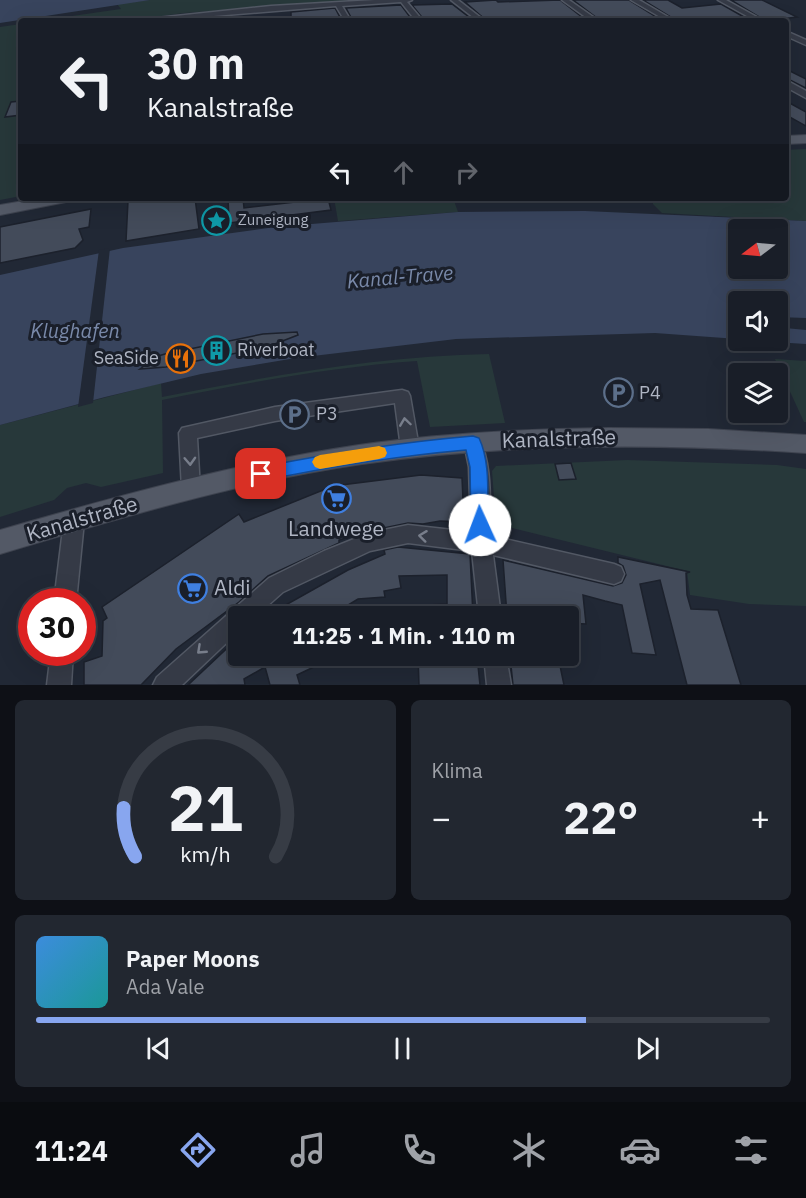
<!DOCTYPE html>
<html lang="de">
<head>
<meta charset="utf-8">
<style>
  :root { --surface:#191e28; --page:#222730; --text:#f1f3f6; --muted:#9fa2a8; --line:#373c45; --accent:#88a6ef }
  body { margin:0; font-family:"IBM Plex Sans",sans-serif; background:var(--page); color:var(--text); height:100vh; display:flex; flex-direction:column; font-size:22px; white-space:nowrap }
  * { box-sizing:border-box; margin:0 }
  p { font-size:20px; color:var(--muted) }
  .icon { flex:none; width:33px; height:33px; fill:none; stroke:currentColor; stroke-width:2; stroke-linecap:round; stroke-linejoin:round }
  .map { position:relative; height:685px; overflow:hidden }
  .panel { display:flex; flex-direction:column; gap:15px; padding:15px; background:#0e1016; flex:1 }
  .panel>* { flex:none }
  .guide { position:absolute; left:18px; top:18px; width:771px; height:183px; border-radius:6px; box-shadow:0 6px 24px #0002,0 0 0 2px var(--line); background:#191e28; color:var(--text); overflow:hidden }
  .needle { width:39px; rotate:254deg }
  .buttons { position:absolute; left:728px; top:219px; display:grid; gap:12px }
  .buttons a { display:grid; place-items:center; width:60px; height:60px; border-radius:6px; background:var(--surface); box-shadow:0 6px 24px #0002,0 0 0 2px var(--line); font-size:30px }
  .speed { position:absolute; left:18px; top:588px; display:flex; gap:12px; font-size:30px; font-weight:700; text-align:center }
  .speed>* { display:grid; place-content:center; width:78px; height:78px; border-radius:50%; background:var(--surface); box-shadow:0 6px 24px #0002,0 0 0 2px var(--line); line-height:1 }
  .speed .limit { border:9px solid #d22; background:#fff; color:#111 }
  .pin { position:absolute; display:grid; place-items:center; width:51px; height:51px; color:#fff; margin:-26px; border-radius:12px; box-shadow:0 3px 9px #0006 }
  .me { position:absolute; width:66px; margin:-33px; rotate:358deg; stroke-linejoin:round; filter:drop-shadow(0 0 4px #0008) }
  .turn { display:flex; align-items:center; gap:21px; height:126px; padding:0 30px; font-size:27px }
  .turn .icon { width:78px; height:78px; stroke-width:2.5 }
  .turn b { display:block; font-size:42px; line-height:51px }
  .lanes { display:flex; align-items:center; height:57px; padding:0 30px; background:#0003; justify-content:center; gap:30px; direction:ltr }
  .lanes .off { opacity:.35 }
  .big { font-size:45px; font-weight:700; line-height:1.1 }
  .panel .card { flex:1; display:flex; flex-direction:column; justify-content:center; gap:9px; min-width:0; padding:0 21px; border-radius:9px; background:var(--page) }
  .panel .dial { align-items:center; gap:0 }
  .dial svg { height:156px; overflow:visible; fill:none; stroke:var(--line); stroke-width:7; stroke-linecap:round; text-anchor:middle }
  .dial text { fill:var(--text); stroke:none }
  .song { display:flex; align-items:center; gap:18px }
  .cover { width:72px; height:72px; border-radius:9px; background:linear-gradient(135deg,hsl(210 70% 55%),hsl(180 70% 35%)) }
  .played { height:6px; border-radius:3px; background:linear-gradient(90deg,var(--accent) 75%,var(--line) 75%) }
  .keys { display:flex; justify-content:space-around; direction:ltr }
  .heat { display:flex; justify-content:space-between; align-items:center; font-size:33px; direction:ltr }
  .panel .tiles { flex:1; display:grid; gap:15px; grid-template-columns:1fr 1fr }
  .card:last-child { grid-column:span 2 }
  .trip { position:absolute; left:228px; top:606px; width:351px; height:60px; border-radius:6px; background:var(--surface); box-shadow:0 6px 24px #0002,0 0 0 2px var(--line); font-weight:700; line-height:60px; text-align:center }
  .dock { display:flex; height:96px; justify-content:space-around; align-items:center; background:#0a0c10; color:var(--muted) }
  .dock .icon { width:42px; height:42px }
  .dock .current { color:var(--accent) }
  .dock b { font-size:27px; color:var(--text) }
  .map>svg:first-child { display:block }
  .green { fill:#27383a }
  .water { fill:#38445d; fill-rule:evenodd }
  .pier { fill:#212835 }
  .building { fill:#434b5a; stroke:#1c212c; stroke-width:1.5 }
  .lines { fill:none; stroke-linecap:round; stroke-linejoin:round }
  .minor-casing { stroke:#525864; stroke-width:3 }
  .major-casing { stroke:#3e434f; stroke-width:2 }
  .minor { fill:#353a46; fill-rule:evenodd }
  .major { fill:#535966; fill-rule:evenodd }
  .oneway { stroke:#787e8b }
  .route { fill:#1a73e8; stroke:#114b97; stroke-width:1.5 }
  .slow { fill:#f59e0b }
  .labels { text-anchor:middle; stroke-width:6; stroke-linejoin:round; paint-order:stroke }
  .far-poi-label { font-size:15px; fill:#afb5c3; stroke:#1a1f2a; text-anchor:start }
  .poi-label { font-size:18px; fill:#afb5c3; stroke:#1a1f2a; text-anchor:start }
  .water-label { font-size:20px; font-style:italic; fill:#7989a9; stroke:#1a1f2a }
  .near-street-label { font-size:21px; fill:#afb5c3; stroke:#1a1f2a }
  .near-poi-label { font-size:21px; fill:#afb5c3; stroke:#1a1f2a }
</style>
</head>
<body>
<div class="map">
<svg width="806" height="685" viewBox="0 0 806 685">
  <rect width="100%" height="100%" fill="#212835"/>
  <!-- green -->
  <g class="green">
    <polygon points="150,0 368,0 184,13 123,21 37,21 121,9 117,4"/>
    <polygon points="21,24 21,196 0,200 0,27"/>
    <polygon points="806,149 806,221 662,213 653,204 652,198 786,198 786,150"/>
    <polygon points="334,198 453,198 458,212 338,221"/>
    <path d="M489,354L505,423L430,427L417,361C331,367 246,383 162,400L163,473L101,487L86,483L67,488L54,500L0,517V425L161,383L162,397C270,376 379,356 489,354Z"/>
    <polygon points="775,359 806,361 806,422 804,422"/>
    <polygon points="627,460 777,465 806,469 806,606 749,604 690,595 687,571 496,524 492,471 496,466"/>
  </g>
  <!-- water -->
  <g class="water">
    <polygon points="0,0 150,0 0,23"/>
    <path d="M585,211L806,221V318L777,317V302H738V339L655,333L456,339L296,358L201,374L105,397L0,425V275L123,248L275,227L458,212ZM738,230H777V268H738Z"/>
    <polygon points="777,323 785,328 806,330 806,344 760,341 777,340"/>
  </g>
  <!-- pier -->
  <polygon class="pier" points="110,248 93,403 78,407 99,250"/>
  <!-- building -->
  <g class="building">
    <polygon points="496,0 498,2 560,0 587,21 523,21 520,19 487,21 465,2"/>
    <polygon points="573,0 629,0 663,21 601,21"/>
    <polygon points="643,0 668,0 682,8 721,4 751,21 677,21"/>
    <polygon points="731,0 762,0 797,17 766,21"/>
    <polygon points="452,4 474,21 425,21 412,5"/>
    <polygon points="401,5 413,21 353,21 346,8"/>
    <polygon points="335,8 342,21 291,21 291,12"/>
    <polygon points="786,69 806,79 806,88 786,78"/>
    <polygon points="21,101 21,115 5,117 11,102"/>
    <polygon points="786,101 806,112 806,126 786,115"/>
    <polygon points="149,198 195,198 199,229 126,241 128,201"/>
    <polygon points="228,198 243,198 244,208 303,201 302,198 328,198 331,210 229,223"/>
    <polygon points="91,209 89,227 79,229 83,240 75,248 0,263 0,227"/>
    <polygon points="297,332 298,335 267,347 166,367 140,369 158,356 165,354 263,334"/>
    <polygon points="571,463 576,479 559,480 555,464"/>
    <polygon points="421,475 462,478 464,522 440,521 423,524 408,523 369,531 339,540 339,543 268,576 239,602 176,649 141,685 84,685 84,662 102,656 103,621 107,618 102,607 239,514 244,522 333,486"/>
    <polygon points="398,547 470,554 473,616 409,616 409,606 447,604 447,575 399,576 401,588 384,591 385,597 358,599 330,616 266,616 348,570 385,554 384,550"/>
    <polygon points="618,557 690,572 686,573 687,595 691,609 718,610 741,685 687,685 660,580 640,584 656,655 632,653 622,605 605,601 583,595 586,624 568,623 568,616 507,616 503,560 613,586 622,583 626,575 623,566 618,563"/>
    <polygon points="238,638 238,656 337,656 297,675 300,685 270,685 265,667 244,679 245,685 188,685"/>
    <polygon points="418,656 477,656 480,685 419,685"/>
    <polygon points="510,656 558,656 564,685 513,685"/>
  </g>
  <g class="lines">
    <defs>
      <g id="minor">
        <polygon points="375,0 412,0 407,2 423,21 416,21 401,2 342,6 351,21 345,21 336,6 153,21 128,21 271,6"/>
        <polygon points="451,0 458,0 485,21 478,21"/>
        <polygon points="562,0 569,0 599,21 591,21"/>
        <polygon points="631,0 639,0 675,21 667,21"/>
        <polygon points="718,0 726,0 764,21 756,21"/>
        <polygon points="786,31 806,40 806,45 786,36"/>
        <polygon points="786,80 806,91 806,98 786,87"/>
        <polygon points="402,390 408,392 410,396 419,448 416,453 410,455 404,453 401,448 395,403 275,421 197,438 200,489 198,495 191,497 184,495 182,489 179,433 182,428 275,407"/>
        <path d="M473,436L479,438C493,466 489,506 491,536L614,564L621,567L624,574L621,581L614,584L493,555L501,616H479L472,551L408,543L370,551L283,592L256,616H238V632L182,685H153L157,677L269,578L324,551L369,533L408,525L471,532L469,467L464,443L467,438Z"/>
        <polygon points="74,512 81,515 84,521 76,602 54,602 64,521 67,515"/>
        <polygon points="51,652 73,652 71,685 47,685"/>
        <polygon points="484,656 506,656 511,685 487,685"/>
      </g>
      <g id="major">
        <polygon points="806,135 806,143 786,144 786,136"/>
        <polygon points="41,198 73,198 66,202 0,215 0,205"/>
        <path d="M609,428L708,429L806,435V453C657,443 509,443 362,464C239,482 119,518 0,554V530C118,496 237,463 359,445C442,433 525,429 609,428Z"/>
      </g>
    </defs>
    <!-- minor casing -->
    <use href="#minor" class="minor-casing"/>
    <!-- major casing -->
    <use href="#major" class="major-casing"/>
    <!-- minor -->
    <use href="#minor" class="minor"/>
    <!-- major -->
    <use href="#major" class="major"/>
  </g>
  <!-- one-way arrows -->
  <defs><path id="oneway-chevron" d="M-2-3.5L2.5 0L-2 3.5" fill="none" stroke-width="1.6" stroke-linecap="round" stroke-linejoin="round" transform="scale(1.5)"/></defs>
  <g class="oneway">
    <use href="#oneway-chevron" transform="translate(405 422) rotate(-98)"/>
    <use href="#oneway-chevron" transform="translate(190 461) rotate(87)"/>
    <use href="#oneway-chevron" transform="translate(423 536) rotate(-173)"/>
    <use href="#oneway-chevron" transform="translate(201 650) rotate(137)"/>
  </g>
  <!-- route -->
  <path class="route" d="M473,436L479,438C491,463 487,498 488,525L486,531L480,533L473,531L471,525L470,467L466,450C397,456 329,467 261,481L255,479L253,474L255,469L261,467C332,453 402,442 473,436Z"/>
  <!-- slow -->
  <polygon class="slow" points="379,446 385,448 387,453 385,457 379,459 320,469 315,467 312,462 315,457 320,455"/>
  <!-- icons -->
  <defs>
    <symbol id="sight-ring" viewBox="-11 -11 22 22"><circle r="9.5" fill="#1a1f2a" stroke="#0f9aa8" stroke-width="1.5"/><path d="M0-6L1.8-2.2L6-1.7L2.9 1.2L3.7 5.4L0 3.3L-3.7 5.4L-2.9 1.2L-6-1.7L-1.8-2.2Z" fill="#0f9aa8"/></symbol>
    <symbol id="building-ring" viewBox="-11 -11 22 22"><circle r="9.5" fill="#1a1f2a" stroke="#0f9aa8" stroke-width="1.5"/><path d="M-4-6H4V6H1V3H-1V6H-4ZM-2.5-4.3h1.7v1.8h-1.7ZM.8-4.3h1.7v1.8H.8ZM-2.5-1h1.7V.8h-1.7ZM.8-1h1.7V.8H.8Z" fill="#0f9aa8"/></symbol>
    <symbol id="restaurant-ring" viewBox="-11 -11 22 22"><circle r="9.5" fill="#1a1f2a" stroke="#e8710a" stroke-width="1.5"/><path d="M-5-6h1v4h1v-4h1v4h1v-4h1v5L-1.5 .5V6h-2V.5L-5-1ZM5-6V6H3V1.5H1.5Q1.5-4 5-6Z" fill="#e8710a"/></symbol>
    <symbol id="parking-ring" viewBox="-11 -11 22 22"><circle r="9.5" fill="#1a1f2a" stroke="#5c6f8a" stroke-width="1.5"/><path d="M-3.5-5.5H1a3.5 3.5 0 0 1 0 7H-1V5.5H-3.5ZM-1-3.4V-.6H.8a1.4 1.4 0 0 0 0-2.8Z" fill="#5c6f8a"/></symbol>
    <symbol id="supermarket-ring" viewBox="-11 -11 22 22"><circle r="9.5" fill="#1a1f2a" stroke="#3f7fe0" stroke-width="1.5"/><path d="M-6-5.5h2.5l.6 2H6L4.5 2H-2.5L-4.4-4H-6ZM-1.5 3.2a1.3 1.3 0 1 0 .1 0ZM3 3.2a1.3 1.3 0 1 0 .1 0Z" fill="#3f7fe0"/></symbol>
  </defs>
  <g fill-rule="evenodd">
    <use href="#sight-ring" x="200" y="204" width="33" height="33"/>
    <use href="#building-ring" x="200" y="334" width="33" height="33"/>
    <use href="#restaurant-ring" x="164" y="342" width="33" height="33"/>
    <use href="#parking-ring" x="602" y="376" width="33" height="33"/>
    <use href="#parking-ring" x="278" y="398" width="33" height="33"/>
    <use href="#supermarket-ring" x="320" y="482" width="33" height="33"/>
    <use href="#supermarket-ring" x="176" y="572" width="33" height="33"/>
  </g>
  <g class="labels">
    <!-- far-poi labels -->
    <g class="far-poi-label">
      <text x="238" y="225">Zuneigung</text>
    </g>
    <!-- poi labels -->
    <g class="poi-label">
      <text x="237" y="356">Riverboat</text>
      <text x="159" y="364" text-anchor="end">SeaSide</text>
      <text x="639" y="399">P4</text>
      <text x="316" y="420">P3</text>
    </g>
    <!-- water labels -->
    <g class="water-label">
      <text transform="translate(400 277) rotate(-5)" y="7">Kanal-Trave</text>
      <text x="75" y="338">Klughafen</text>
    </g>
    <!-- near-street labels -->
    <g class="near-street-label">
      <text transform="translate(559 439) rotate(-2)" y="7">Kanalstraße</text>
      <text transform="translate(82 519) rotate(-16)" y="7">Kanalstraße</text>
    </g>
    <!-- near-poi labels -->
    <g class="near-poi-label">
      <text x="336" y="536">Landwege</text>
      <text x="214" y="595" text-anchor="start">Aldi</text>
    </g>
  </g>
</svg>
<div class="buttons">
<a><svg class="needle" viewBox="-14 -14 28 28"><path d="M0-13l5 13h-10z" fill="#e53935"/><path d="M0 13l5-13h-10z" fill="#9fa2a8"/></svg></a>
<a><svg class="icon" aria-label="sound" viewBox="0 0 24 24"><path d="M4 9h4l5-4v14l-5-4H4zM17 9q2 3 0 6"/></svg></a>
<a><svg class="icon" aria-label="layers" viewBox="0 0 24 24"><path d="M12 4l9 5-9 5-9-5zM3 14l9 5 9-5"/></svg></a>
</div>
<div class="speed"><div class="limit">30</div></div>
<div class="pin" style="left:261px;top:474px;background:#d93025"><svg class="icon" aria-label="arrive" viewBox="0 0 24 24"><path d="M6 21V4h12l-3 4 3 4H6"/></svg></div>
<svg class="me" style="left:480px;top:525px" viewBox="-20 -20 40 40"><circle r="19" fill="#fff"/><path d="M0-13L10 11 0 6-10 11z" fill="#1a73e8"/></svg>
<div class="trip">11:25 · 1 Min. · 110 m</div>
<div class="guide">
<div class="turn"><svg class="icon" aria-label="left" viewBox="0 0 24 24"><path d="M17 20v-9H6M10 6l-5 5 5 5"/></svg><div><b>30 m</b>Kanalstraße</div></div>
<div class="lanes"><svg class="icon" aria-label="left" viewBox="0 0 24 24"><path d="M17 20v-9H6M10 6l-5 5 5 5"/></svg><svg class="icon off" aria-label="ahead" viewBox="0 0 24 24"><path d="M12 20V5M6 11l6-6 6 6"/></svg><svg class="icon off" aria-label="right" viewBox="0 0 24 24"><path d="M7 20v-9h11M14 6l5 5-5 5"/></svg></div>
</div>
</div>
<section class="panel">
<div class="tiles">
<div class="card dial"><svg viewBox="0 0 100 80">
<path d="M14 69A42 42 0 1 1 86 69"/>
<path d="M14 69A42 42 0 0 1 8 44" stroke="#88a6ef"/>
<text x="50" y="56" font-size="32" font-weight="700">21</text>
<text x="50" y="72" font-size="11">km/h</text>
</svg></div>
<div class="card"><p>Klima</p>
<div class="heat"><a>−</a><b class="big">22°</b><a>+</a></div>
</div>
<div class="card">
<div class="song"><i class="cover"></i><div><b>Paper Moons</b><p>Ada Vale</p></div></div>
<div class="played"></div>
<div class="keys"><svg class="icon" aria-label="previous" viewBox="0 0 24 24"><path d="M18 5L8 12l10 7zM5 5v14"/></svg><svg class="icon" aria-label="pause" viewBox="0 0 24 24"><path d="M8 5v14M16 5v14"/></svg><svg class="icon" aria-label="next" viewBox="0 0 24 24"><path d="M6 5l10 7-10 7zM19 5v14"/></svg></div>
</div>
</div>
</section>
<nav class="dock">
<b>11:24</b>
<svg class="icon current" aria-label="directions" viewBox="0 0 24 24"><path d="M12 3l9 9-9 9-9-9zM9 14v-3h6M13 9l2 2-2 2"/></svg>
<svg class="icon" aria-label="music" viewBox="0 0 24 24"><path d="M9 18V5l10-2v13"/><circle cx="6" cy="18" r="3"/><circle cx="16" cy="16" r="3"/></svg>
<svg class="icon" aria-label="phone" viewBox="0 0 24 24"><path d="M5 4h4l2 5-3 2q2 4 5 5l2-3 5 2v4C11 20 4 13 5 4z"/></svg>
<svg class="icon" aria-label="climate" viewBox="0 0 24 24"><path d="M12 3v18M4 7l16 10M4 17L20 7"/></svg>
<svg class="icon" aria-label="car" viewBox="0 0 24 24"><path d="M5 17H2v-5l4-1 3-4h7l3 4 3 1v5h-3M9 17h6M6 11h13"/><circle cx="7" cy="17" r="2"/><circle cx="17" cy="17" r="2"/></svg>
<svg class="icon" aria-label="filters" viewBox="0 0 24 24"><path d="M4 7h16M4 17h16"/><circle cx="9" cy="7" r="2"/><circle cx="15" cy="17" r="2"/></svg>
</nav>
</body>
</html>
